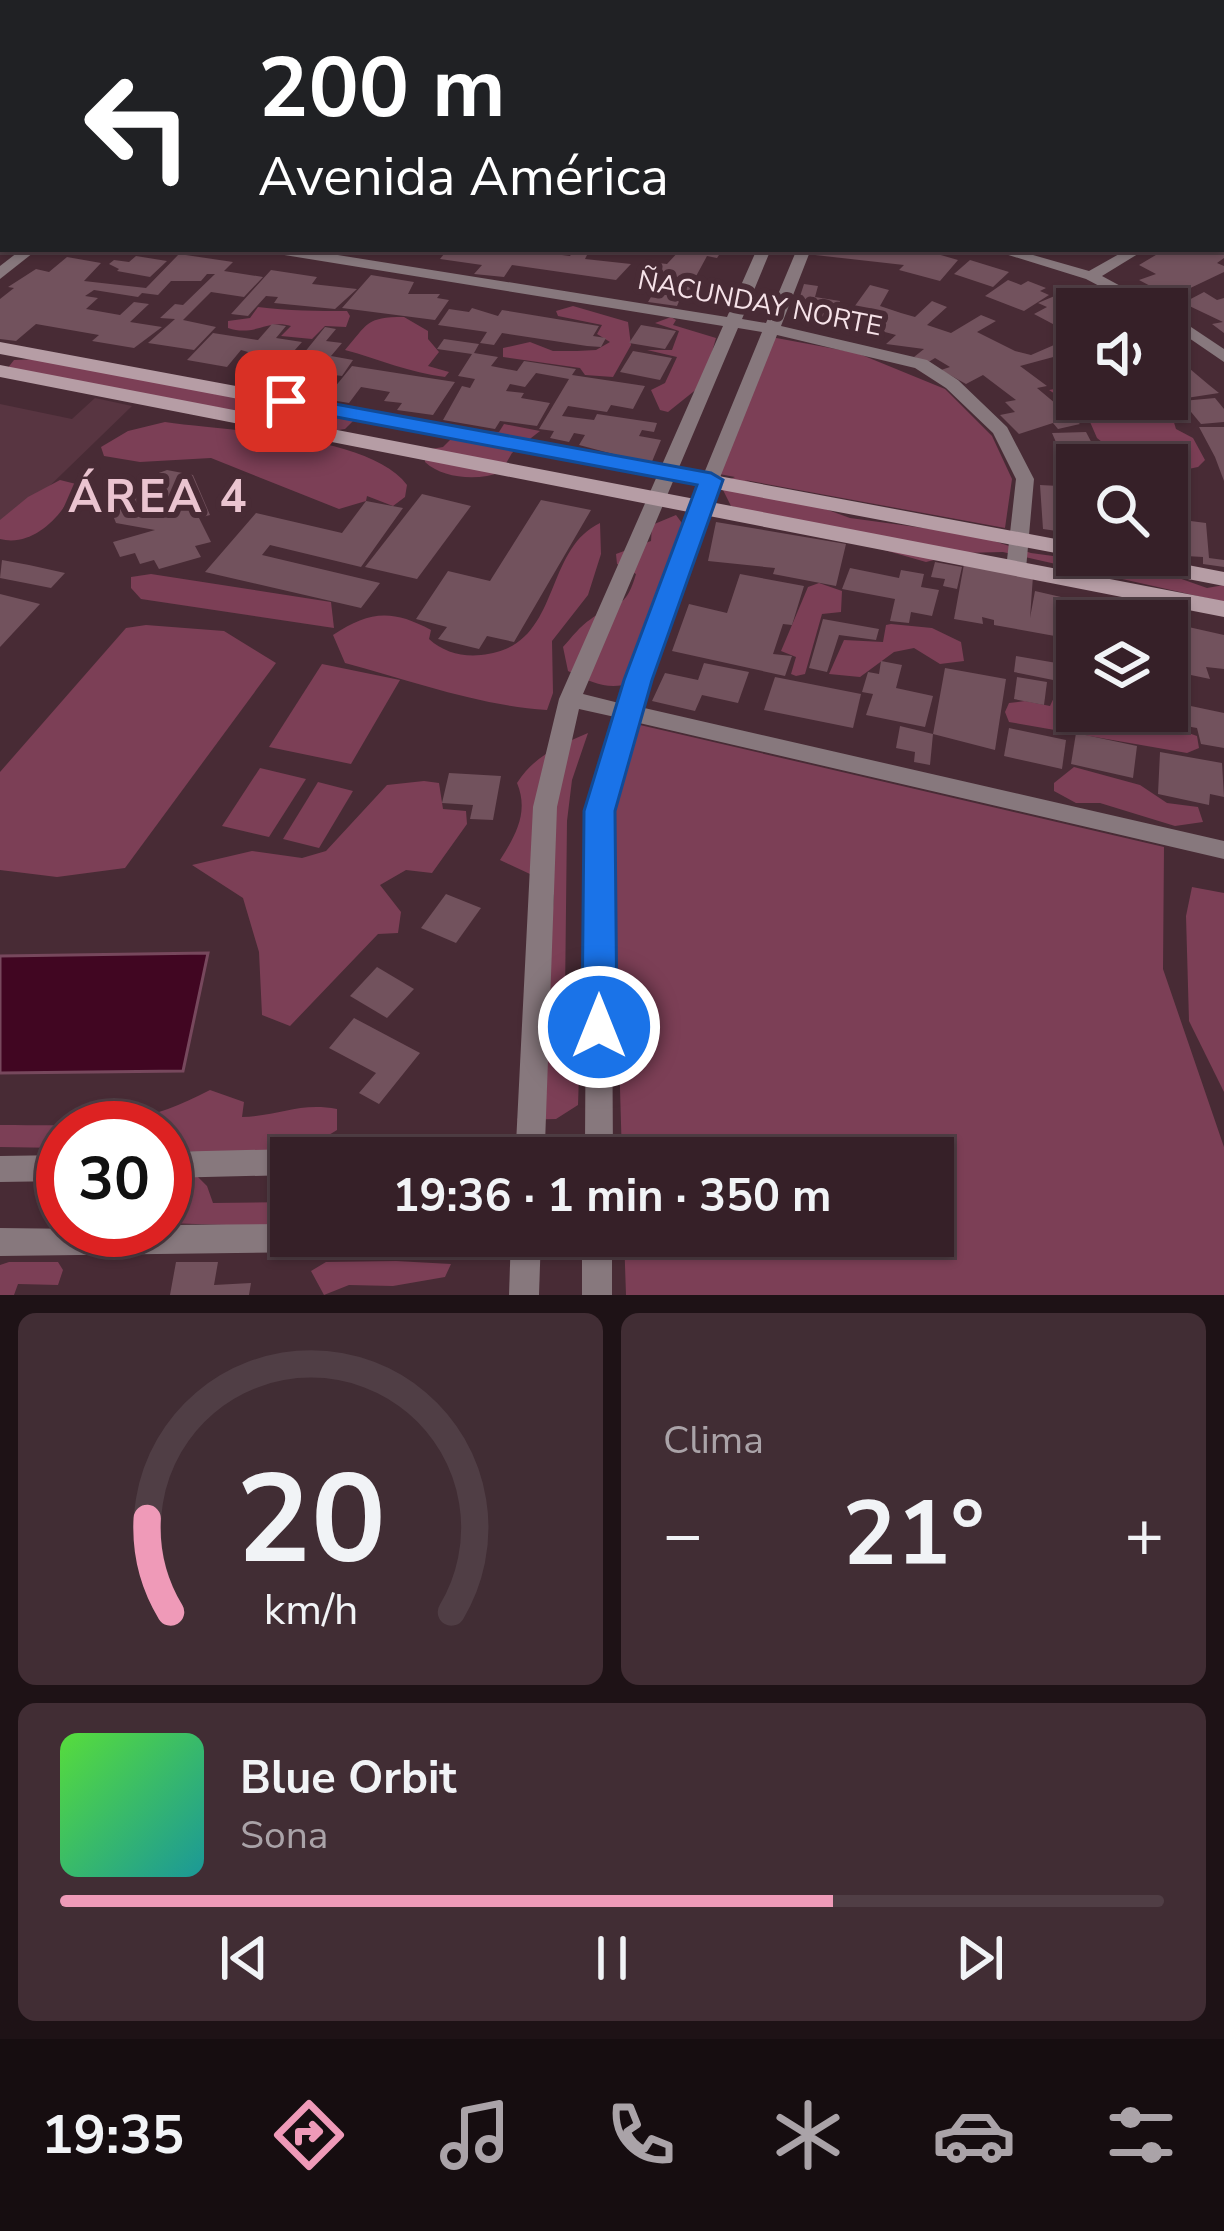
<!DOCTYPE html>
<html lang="es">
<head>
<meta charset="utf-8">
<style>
  :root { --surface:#362028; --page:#412d34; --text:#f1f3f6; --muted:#aaa3a8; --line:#503e45; --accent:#ef9ab8 }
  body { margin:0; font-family:"Nunito Sans",sans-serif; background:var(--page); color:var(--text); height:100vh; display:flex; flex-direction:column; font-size:45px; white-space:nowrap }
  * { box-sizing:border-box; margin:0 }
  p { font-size:39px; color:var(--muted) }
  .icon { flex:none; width:66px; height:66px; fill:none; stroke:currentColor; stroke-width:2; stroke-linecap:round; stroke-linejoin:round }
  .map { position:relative; height:1295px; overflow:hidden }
  .panel { display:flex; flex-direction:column; gap:18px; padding:18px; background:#1e1216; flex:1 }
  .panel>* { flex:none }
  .banner { position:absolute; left:0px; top:0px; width:1224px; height:252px; box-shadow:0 3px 9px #0004,0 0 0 3px var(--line); background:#202124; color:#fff; overflow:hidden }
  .fabs { position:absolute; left:1056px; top:288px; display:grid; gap:24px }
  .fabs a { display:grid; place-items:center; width:132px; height:132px; border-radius:0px; background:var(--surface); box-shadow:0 3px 9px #0004,0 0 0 3px var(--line); font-size:60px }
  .speed { position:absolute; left:36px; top:1101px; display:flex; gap:24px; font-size:60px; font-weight:700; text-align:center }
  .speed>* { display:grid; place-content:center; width:156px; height:156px; border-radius:50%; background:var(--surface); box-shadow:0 3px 9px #0004,0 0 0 3px var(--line); line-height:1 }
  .speed .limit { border:18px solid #d22; background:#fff; color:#111 }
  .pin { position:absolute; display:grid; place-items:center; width:102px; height:102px; color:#fff; margin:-51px; border-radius:24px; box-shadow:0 6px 18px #0006 }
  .me { position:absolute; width:132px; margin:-66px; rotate:0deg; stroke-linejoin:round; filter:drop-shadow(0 0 9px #0008) }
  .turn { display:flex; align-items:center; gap:42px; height:252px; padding:0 60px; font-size:54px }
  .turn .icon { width:156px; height:156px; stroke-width:2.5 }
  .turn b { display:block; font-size:84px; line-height:102px }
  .big { font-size:90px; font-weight:700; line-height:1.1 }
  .panel .widget { flex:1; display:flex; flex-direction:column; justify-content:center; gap:18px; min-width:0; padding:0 42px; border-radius:18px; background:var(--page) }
  .panel .dial { align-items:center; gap:0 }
  .dial svg { height:312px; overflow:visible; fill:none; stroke:var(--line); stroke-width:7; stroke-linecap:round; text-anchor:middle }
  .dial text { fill:var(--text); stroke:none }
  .song { display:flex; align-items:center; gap:36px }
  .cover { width:144px; height:144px; border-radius:18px; background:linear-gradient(135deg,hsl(110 70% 55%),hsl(180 70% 35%)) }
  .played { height:12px; border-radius:6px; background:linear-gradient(90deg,var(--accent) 70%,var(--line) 70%) }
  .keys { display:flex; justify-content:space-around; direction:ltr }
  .heat { display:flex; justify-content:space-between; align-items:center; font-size:66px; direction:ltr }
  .panel .tiles { flex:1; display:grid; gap:18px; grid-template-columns:1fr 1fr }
  .widget:last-child { grid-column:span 2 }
  .trip { position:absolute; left:270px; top:1137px; width:684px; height:120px; border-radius:0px; background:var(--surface); box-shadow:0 3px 9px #0004,0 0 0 3px var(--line); font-weight:700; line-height:120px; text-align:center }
  .tab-bar { display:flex; height:192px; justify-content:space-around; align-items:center; background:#160d10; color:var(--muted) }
  .tab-bar .icon { width:84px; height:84px }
  .tab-bar .active { color:var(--accent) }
  .tab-bar b { font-size:54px; color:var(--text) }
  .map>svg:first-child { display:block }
  .built { fill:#583541 }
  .green { fill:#7c3f56 }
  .water { fill:#410622; stroke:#77485d; stroke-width:3 }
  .building { fill:#72525d }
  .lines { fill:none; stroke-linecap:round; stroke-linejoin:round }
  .minor { fill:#87787d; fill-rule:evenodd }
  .tertiary { fill:#87787d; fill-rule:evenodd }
  .secondary { fill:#b69da5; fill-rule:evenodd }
  .route { fill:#1a73e8; stroke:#114b97; stroke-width:3 }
  .labels { text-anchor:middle; stroke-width:12; stroke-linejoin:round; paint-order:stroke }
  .far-street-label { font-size:27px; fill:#f6e2e8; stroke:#482b35 }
  .district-label { font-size:45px; font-weight:bold; letter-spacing:3px; fill:#eac4d0; stroke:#482b35 }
</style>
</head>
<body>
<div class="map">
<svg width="1224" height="1295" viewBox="0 0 1224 1295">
  <rect width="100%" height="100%" fill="#482b35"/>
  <!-- built -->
  <polygon class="built" points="95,398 132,406 0,534 0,404 72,419"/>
  <!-- green -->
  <g class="green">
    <polygon points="573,306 628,322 631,345 613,377 585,375 580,368 503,357 503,348 530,342 553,351 577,351 596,350 610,342 597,334 602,325 558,316 556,311"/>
    <path d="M258,307C288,311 318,311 347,311L350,316L346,327L325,326L312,339L281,336L291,326C268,319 254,337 228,328V321L250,318Z"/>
    <path d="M404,317L428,331V339L439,352L428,366L449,372L445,377C410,373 379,359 345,350C368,324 365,317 404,317Z"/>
    <polygon points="671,317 676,320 673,325 716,338 703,384 668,412 660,410 651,390 665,383 677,357 647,350 672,350 679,331 655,323"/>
    <polygon points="771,337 857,353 945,389 992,436 1012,479 1005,528 745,480 850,518 975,535 1031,553 1156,570 1207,588 1224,585 1224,602 1003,552 962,553 926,562 731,506 720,484 735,477 714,473"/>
    <path d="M38,359L354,420L345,429L319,433C215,412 111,388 7,369L14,360Z"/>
    <polygon points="1077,385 1077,399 1132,399 1172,416 1176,429 1193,438 1205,460 1198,467 1174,472 1167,465 1134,462 1107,446 1097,438 1087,415 1049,390"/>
    <path d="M165,422C226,431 370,435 407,485L405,497L393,506L367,496L366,501L339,509L211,458L140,462L104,456L101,447L128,431Z"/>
    <path d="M504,424L540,431L512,453L501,472C479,481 443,479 425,462L426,450L443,447L460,430L499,432Z"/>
    <path d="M60,480L76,484C66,513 34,548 0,539V520L28,497Z"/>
    <path d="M676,515L687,530L659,595L654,671C619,693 604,689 568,671L563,647C572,637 580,626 591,619C618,600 625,611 636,574L617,564L616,554L651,541L652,525Z"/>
    <path d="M600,523L601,554L588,595L552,641L553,693L547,710C476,705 413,681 345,663L333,635C369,611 392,609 431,630L429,639C443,652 462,657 481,655C563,648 541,551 600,523Z"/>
    <polygon points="151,574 331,602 334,628 141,599 131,588 131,577"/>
    <polygon points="819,583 842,591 841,612 822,614 805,674 796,676 791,674 796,657 781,651 808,587"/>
    <polygon points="891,624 932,628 961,642 964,661 940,664 914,648 894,652 860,677 829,674 844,640 883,642 886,625"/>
    <polygon points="146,625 224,631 276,663 125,868 57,877 0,870 0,772 126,628"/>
    <polygon points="322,664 400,680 351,764 269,747"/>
    <polygon points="1071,686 1077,688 1077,711 1149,711 1154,721 1197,736 1199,748 1187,753 1009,722 1005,712 1009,703 1025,701 1050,706 1057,691"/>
    <polygon points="640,725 1164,847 1163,969 1224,1147 1224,1295 626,1295 624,1236 933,1236 933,1158 622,1158 612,809"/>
    <path d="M588,733L572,780L567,821L565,996L580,1045L578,1105L556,1119L517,1120L557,1022L547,983L554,895L530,874L500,860C516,835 529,812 517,783C534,756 560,745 588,733Z"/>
    <polygon points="1074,767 1140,785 1167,803 1198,807 1203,822 1175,826 1100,803 1076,803 1054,791 1054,783"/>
    <polygon points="260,768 306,779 269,837 222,826"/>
    <polygon points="424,781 439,783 443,809 466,811 467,824 432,873 406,870 380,885 401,912 398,933 378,934 290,1026 262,1015 259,952 243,898 192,865 252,851 302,858 326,851 387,785"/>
    <polygon points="318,782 353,791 319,848 283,839"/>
    <polygon points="1192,887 1224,893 1224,1092 1189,1021 1186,916"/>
    <path d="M210,1090L244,1102L242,1117C280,1116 299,1102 337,1109V1130L301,1152L230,1155L165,1149V1128H63V1148L0,1147V1125C84,1125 133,1131 210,1090Z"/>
    <polygon points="195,1174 207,1186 213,1203 291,1202 291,1227 165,1223 165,1181"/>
    <polygon points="396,1261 451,1264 445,1277 393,1286 349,1285 324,1295 311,1271 326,1262"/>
    <polygon points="9,1262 58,1262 63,1270 58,1285 18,1284 14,1295 0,1295 0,1265"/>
  </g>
  <!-- water -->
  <polygon class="water" points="208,953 183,1071 0,1073 0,956"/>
  <!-- building -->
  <g class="building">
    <polygon points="448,249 540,249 538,252 570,256 575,249 590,249 585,259 631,264 616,280 512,265 504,277 474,274 482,265 440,259"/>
    <polygon points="681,249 723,249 717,258 707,256 694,280 706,282 696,302 680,299 677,306 648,302 654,292 672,295 677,287 661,285 666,276 646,270 650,262 667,264"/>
    <polygon points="817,249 920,249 958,260 940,281 899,270 904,265 815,255"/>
    <polygon points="1166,249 1224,249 1224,258 1217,263 1224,266 1224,272 1163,301 1147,294 1156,289 1139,280 1156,274 1139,265"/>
    <polygon points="179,254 233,262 224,271 263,277 244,297 211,292 183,320 216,327 194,350 148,343 175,319 160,318 175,304 183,305 215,274 207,274 201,281 171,281 158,295 142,293 138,297 94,290 85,296 98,298 86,309 120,315 134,302 149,304 130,322 162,327 134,348 92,341 99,335 36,324 16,341 0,339 0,299 14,288 8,287 36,269 49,272 67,257 101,263 84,281 146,288"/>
    <polygon points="136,256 167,261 150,277 117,271 119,269 109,264 114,260 129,262"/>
    <polygon points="970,260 1009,272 993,287 954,274"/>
    <polygon points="271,270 317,277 312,284 357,289 335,309 274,303 278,297 266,296 248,316 231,314"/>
    <polygon points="371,275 414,282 408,294 440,294 437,298 449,300 435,320 342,308"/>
    <polygon points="1008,280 1021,285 1028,281 1046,288 1040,291 1049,295 1024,311 985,296"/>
    <polygon points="804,284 818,286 815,297 840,301 837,308 846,309 840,324 794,315"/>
    <polygon points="870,285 889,290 880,306 901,313 915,317 932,301 947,307 927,325 951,333 981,315 996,321 977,332 1015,351 1031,355 1077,335 1077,364 1073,366 1077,379 1057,365 1066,361 1057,356 1020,366 1047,386 1037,388 1080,424 1058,429 1053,423 1019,434 1000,415 1015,412 1005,402 1016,400 983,375 966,384 941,370 950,367 935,358 927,363 914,357 924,349 886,344 896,335 844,321"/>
    <polygon points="1204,292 1217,300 1224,298 1224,333 1212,324 1223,322 1183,303"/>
    <polygon points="1057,295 1072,298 1093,309 1077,309 1077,327 1068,332 1034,314 1047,307 1038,303"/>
    <polygon points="472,308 498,316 502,310 599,326 593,336 606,338 601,347 587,346 502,333 494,345 480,343 487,332 438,325 449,309 469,312"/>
    <polygon points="272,324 286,326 276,338 302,342 294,351 304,353 325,327 336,329 326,341 342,343 331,356 353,360 342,376 302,371 285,390 248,384 266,364 241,360 248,352 241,350 227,367 187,360 213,333 258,340"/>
    <polygon points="641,325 676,331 665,349 629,343"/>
    <polygon points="444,339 479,344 474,353 498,357 491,366 517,371 524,361 576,369 572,375 645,386 633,409 611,405 607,412 568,406 562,416 594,420 597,414 657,423 654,432 642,430 639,436 661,440 651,464 579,445 585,435 574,433 569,442 550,438 554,431 539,429 569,379 536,373 525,387 510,384 506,391 524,393 521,398 550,403 537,426 500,421 495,429 443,420 462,386 470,388 475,379 458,376 472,354 437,349"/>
    <polygon points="633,351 672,358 660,380 620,372"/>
    <polygon points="352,366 403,374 455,382 433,415 397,410 402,403 384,401 390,392 361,387 349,403 325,399"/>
    <polygon points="1190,369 1209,385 1219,393 1180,399 1167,387 1167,372"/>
    <polygon points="1215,398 1224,409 1224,422 1201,424 1182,401"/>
    <polygon points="1199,427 1224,427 1224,481 1215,457"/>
    <polygon points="1086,432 1096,451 1112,451 1117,461 1065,463 1052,433"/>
    <polygon points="1056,468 1077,469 1077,534 1043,529 1040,485 1059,486"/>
    <polygon points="167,470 193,475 210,515 199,518 211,542 195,546 201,557 159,569 154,560 140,564 135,553 120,557 113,542 155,530 116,523 104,493"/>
    <polygon points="422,494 471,506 417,579 365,567"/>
    <polygon points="541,500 591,510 514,642 487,636 479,649 438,639 447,627 416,619 448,571 490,581"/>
    <polygon points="366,501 403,508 361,567 270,545 262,555 380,583 361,608 205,572 256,513 342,533"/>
    <polygon points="1167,501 1178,502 1183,550 1167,548"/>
    <polygon points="1183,520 1206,523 1209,558 1224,560 1224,567 1203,564 1203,557 1186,556"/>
    <polygon points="716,522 846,544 836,586 773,574 775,568 708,561"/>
    <polygon points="2,560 29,565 65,573 51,588 0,578"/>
    <polygon points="935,562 962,567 957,589 943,586 945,579 931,577"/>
    <polygon points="964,564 1033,576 1030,618 1035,591 1113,609 1108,616 1123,621 1077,621 1077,640 994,625 994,620 982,617 983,624 954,619"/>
    <polygon points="850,568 899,578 901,570 924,574 921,587 939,590 932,616 911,612 909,623 890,621 895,599 842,589"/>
    <polygon points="740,574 804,586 792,625 783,624 773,654 792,656 785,676 672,651 689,604 727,613"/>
    <polygon points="0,594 40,604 0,647"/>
    <polygon points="1164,612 1185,615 1184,626 1224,635 1224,669 1206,667 1210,679 1167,670"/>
    <polygon points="823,619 879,629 876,640 839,635 827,672 809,668"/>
    <polygon points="1016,656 1074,666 1073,684 1014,672"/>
    <polygon points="881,661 902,665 896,688 933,696 925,727 866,715 873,694 862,692 868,672 879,674"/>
    <polygon points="704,663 749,672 738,703 702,695 695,711 652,701 665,673 698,680"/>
    <polygon points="945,668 1006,679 995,750 933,734 930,765 914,762 915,752 896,748 900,726 933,734"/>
    <polygon points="775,677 861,694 853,728 764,710"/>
    <polygon points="1017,677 1047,682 1044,705 1014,699"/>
    <polygon points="1167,701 1224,713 1224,748 1201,744 1197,728 1152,720 1152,711 1167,711"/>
    <polygon points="1009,728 1066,740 1062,769 1004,756"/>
    <polygon points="1076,733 1137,746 1133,778 1071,764"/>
    <polygon points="1160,752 1222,763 1224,797 1210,794 1209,805 1158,794"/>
    <polygon points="449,773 501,776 493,820 470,819 473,805 442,803"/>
    <polygon points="446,894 481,908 456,943 421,928"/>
    <polygon points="377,967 414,989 387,1018 350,996"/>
    <polygon points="354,1018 420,1053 379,1104 359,1093 376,1073 329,1048"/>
    <polygon points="176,1262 218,1262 214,1285 251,1283 249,1295 170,1295"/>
  </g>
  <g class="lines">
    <!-- minor -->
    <g class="minor">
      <polygon points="329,0 343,0 326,3"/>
      <polygon points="356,0 370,0 353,3"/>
      <polygon points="855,0 867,0 866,3 854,3"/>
      <polygon points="884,0 896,0 895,3 883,3"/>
      <rect x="1155" y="0" width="12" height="3"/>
      <polygon points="1198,0 1224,0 1224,5"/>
      <rect x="0" y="31" width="3" height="6"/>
      <rect x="0" y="104" width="3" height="8"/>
      <rect x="1221" y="198" width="3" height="9"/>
      <rect x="0" y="204" width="3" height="8"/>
      <rect x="0" y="239" width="3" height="10"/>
      <polygon points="22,249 38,249 0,279 0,266"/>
      <path d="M265,249H300L727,317L757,249H771L742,319L766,323L797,249H811L781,326L927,360L958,380L1007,427L1034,479L1026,569L1016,575L1006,569L1016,479L993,433L946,388L915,368L777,335L709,505L640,707L1224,841V859L635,722L611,811L613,1158H470L474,1149L484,1145L516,1144L533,807L559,699L723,326L272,253ZM738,328L762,332L691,505L619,703L583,694ZM579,709L615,717L587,811L585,1143L545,1144L557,807Z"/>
      <polygon points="989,249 1012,249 1089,271 1128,249 1146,249 1102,276 1163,309 1143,309 1086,279"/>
      <polygon points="1167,311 1224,349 1224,362 1167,323"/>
      <polygon points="291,1149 301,1153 304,1158 291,1158 291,1175 165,1178 165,1152"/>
      <polygon points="63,1155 63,1181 0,1182 0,1156"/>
      <polygon points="291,1224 291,1236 473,1236 469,1246 458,1250 0,1256 0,1228 165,1230 165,1225"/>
      <polygon points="511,1236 541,1236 539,1295 509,1295"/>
      <rect x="582" y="1236" width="30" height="59"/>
    </g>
    <!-- tertiary -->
    <g class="tertiary">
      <polygon points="636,0 662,0 665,3 639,3"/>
      <polygon points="690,0 722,0 725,3 693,3"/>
      <rect x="1221" y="69" width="3" height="8"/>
    </g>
    <!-- secondary -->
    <g class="secondary">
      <polygon points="0,342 1077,543 1077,555 1084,555 1077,557 0,354"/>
      <polygon points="0,365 1224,601 1224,617 0,377"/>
      <polygon points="1089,555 1136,555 1224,572 1224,586 1100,562"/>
    </g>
  </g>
  <!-- route -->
  <polygon class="route" points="286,395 711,473 723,480 652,680 615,811 617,1027 611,1037 599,1041 587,1037 582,1027 584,811 624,680 697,485 278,406 278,397"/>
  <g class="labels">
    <!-- far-street labels -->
    <g class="far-street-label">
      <text transform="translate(760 303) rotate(11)" y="9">ÑACUNDAY NORTE</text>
    </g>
    <!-- district labels -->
    <g class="district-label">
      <text x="159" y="512">ÁREA 4</text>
    </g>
  </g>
</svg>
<div class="fabs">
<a><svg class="icon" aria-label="sound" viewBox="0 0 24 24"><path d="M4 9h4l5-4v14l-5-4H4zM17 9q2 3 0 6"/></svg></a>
<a><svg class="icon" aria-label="search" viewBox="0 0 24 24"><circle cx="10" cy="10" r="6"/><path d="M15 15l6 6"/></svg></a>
<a><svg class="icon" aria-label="layers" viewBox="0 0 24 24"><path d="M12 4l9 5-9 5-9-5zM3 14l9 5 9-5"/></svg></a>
</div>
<div class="speed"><div class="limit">30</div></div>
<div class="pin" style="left:286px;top:401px;background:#d93025"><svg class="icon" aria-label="arrive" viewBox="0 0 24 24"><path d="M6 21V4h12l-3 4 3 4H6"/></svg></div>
<svg class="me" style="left:599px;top:1027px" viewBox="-20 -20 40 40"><circle r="17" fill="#1a73e8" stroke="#fff" stroke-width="3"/><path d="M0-11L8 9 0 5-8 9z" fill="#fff"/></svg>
<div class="trip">19:36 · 1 min · 350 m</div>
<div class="banner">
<div class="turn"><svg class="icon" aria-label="left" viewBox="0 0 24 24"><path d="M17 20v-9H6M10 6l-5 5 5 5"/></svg><div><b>200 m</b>Avenida América</div></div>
</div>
</div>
<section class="panel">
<div class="tiles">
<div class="widget dial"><svg viewBox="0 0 100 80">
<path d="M14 69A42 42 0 1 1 86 69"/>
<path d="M14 69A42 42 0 0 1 8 45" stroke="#ef9ab8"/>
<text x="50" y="56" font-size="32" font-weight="700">20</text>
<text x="50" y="72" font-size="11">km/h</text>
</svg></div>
<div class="widget"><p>Clima</p>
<div class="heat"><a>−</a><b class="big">21°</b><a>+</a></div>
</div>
<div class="widget">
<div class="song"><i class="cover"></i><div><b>Blue Orbit</b><p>Sona</p></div></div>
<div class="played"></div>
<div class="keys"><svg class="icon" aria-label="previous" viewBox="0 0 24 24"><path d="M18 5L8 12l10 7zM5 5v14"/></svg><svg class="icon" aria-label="pause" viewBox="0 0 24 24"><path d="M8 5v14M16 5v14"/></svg><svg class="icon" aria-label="next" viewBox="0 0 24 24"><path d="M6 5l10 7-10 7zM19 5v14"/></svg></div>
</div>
</div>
</section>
<nav class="tab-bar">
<b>19:35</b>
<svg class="icon active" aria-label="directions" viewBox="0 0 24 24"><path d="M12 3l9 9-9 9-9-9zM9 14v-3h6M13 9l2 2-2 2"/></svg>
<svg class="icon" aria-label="music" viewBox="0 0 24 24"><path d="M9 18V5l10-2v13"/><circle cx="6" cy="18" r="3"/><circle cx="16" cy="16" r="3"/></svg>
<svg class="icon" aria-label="phone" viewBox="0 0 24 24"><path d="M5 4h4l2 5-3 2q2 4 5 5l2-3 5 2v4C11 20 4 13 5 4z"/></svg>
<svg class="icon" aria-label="climate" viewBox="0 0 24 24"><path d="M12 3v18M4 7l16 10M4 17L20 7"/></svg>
<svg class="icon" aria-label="car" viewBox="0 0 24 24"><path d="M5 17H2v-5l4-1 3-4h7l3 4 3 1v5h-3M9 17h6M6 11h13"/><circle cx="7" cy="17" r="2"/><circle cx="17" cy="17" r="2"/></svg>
<svg class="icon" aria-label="filters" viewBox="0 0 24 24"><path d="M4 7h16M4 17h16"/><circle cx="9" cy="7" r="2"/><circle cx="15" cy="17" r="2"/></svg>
</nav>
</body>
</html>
